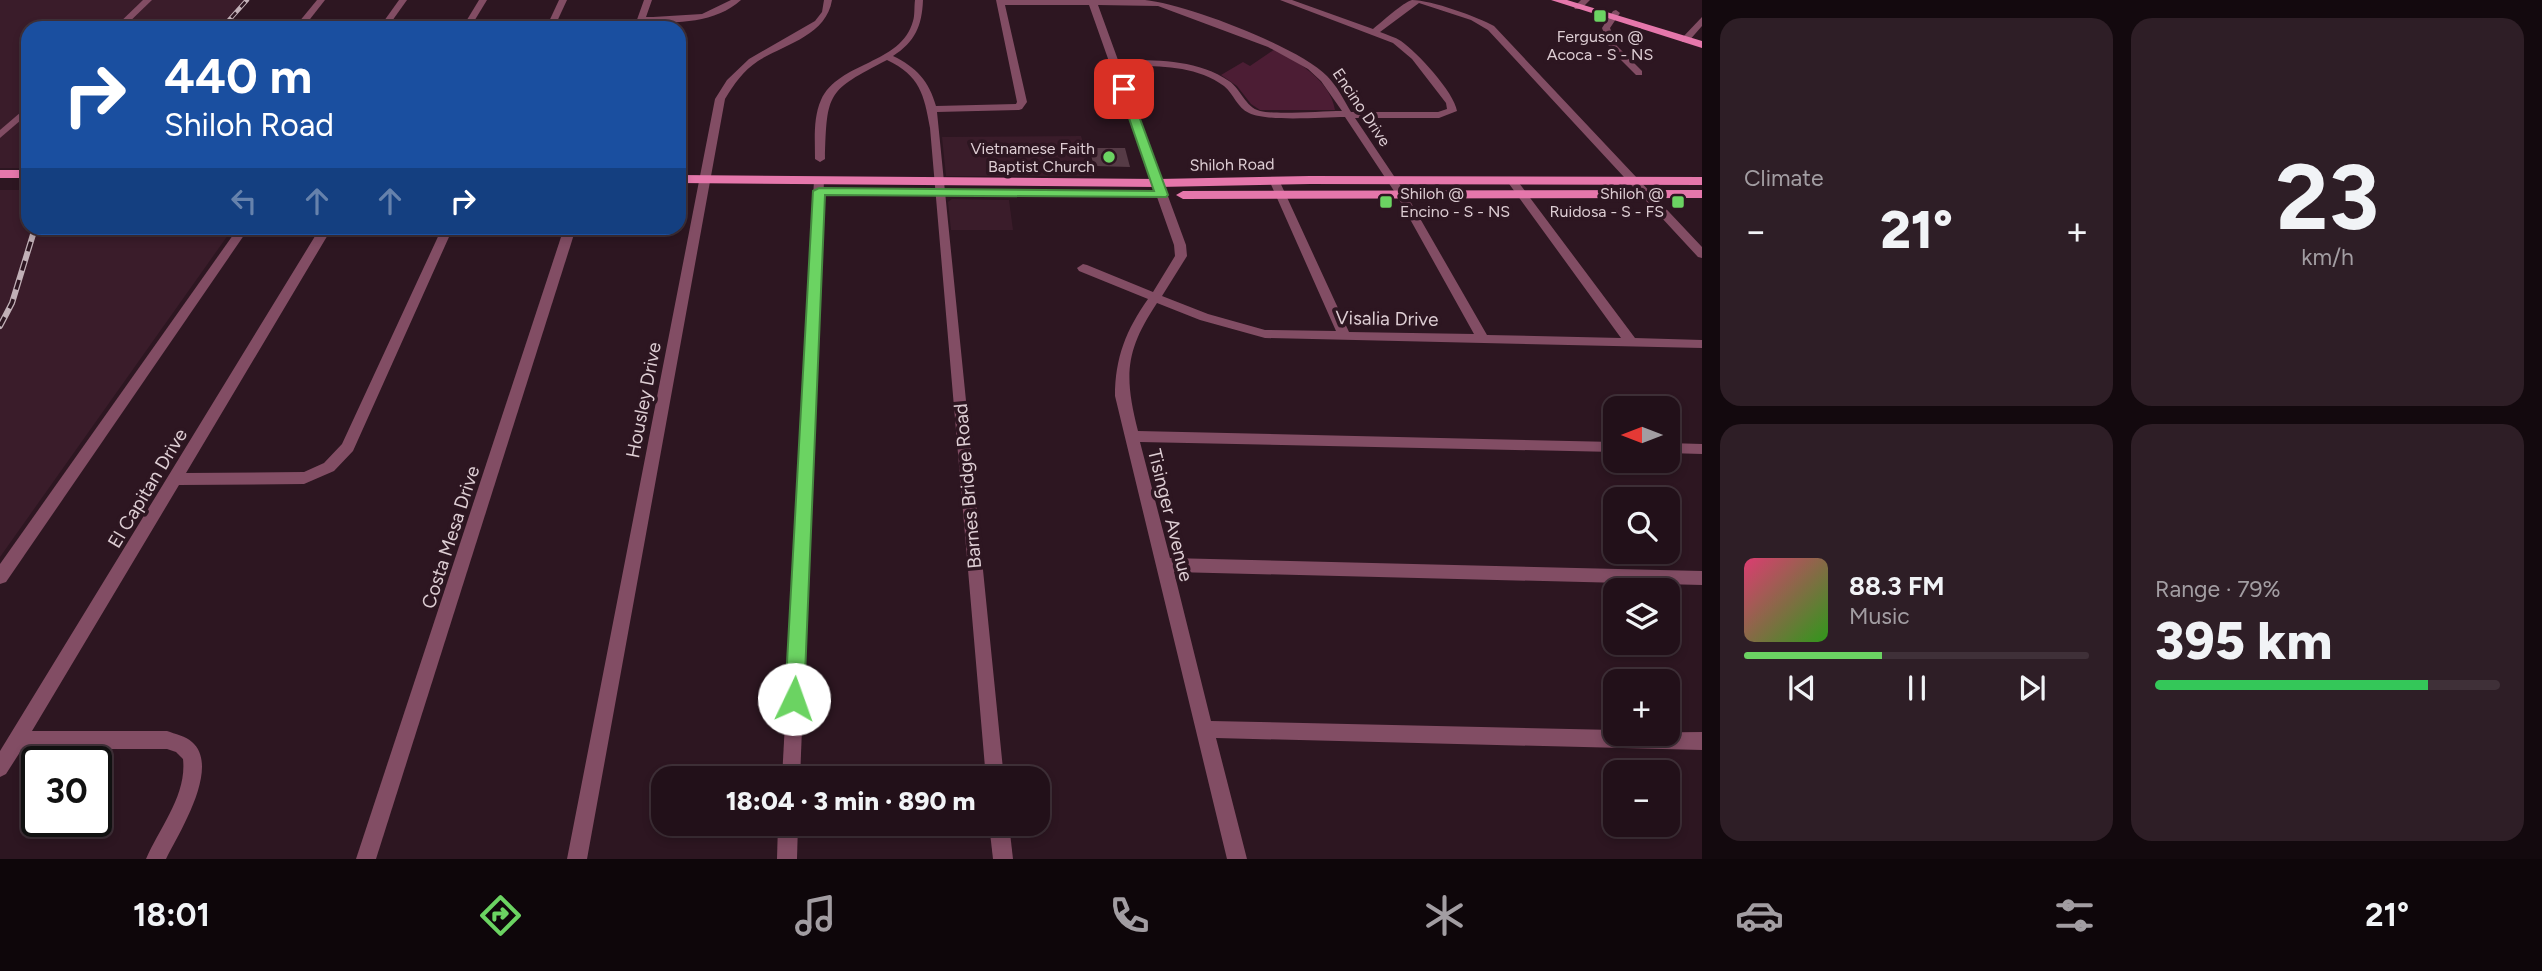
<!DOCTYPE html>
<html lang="en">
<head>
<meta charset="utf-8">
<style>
  :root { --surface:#221019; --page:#2e1e26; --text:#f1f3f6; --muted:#a29da2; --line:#3f3038; --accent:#6bd362 }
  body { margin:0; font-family:Figtree,sans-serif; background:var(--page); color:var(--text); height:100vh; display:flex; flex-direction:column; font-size:26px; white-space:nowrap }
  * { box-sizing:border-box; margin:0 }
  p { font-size:23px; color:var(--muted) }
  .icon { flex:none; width:38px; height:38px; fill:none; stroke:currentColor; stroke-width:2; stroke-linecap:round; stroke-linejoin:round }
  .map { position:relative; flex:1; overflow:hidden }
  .details { display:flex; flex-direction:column; gap:18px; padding:18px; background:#13090e; width:840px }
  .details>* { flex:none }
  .guide { position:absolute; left:21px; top:21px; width:665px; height:214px; border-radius:21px; box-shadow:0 4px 10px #0003,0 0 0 2px var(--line); background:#1a4fa0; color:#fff; overflow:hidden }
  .needle { width:46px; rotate:270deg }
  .buttons { position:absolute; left:1603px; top:396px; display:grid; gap:14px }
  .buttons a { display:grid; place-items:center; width:77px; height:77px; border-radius:14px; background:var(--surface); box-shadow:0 4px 10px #0003,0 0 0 2px var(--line); font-size:35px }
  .speed { position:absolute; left:21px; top:746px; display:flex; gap:14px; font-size:35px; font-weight:700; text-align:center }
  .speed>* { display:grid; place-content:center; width:91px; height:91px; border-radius:50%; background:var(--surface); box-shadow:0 4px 10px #0003,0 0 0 2px var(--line); line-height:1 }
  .speed .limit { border:4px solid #111; border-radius:10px; background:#fff; color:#111 }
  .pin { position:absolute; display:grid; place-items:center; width:60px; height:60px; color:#fff; margin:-30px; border-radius:14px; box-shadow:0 4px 10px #0006 }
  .me { position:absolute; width:77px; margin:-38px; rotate:3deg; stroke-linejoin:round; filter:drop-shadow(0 0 5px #0008) }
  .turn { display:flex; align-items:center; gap:24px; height:147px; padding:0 28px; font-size:32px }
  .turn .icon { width:91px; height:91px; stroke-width:2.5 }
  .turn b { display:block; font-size:49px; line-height:60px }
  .lanes { display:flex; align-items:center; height:66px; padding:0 28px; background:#0003; justify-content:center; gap:35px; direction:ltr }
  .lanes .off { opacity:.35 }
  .big { font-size:52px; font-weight:800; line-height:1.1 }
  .details .card { flex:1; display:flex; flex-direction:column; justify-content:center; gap:10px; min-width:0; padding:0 24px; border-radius:21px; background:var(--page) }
  .details .dial { align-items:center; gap:0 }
  .dial b { font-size:91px; line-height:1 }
  .song { display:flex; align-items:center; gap:21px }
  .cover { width:84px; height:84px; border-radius:10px; background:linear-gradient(135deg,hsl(340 70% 55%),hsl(110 70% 35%)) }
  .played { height:7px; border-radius:4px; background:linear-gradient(90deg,var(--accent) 40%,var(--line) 40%) }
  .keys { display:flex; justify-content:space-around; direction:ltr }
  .heat { display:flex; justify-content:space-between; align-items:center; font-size:38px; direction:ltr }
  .charge { height:10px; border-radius:5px; background:linear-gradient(90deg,#34c759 79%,var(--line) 0) }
  .details .tiles { flex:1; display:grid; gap:18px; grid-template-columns:repeat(2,1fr) }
  .trip { position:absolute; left:651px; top:766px; width:399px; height:70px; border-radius:21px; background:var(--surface); box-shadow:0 4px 10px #0003,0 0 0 2px var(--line); font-weight:800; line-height:70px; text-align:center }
  .dock { display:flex; height:112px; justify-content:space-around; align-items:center; background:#0e060a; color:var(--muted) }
  .dock .icon { width:49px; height:49px }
  .dock .selected { color:var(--accent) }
  .dock b { font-size:32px; color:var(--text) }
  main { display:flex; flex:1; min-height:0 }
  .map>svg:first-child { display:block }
  .built { fill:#3a1c2a }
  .green { fill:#4c1d34 }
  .building { fill:#563b46 }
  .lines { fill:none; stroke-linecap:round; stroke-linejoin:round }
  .minor { fill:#824d64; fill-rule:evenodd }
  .major { fill:#e577ab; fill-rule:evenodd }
  .rail-far1-casing { stroke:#c1b0b7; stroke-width:4.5 }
  .rail-casing { stroke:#c1b0b7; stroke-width:6 }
  .rail-far1 { stroke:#2d1621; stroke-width:2.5; stroke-dasharray:7; stroke-linecap:butt }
  .rail { stroke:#2d1621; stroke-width:3.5; stroke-dasharray:10; stroke-linecap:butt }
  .route { fill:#6bd362; stroke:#468940; stroke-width:2 }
  .poi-dot { fill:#6bd362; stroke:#2d1621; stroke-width:2.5 }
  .labels { text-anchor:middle; stroke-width:7; stroke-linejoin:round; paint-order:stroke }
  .far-poi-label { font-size:16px; fill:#ddcdd3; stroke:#2d1621; text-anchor:end }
  .far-street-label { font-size:16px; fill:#ddcdd3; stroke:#2d1621 }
  .street-label { font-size:19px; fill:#ddcdd3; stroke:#2d1621 }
</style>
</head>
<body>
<main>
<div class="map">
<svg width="1702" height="859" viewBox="0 0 1702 859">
  <rect width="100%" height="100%" fill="#2d1621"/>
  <!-- built -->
  <g class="built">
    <polygon points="0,0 249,0 223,28 28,28 28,168 0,168"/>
    <polygon points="1081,136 1093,176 946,176 942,137"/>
    <polygon points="0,190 28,190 28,228 233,228 0,557"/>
    <polygon points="952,199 1009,200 1013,230 951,230 948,202"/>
  </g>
  <!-- green -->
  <path class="green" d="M1275,49C1299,63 1330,80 1335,110H1260L1251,104L1237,86L1221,75L1243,62L1250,66Z"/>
  <!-- building -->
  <polygon class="building" points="1089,148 1125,148 1130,167 1094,166"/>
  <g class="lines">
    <!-- minor -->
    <g class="minor">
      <polygon points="143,0 152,0 123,28 114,28"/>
      <polygon points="317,0 325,0 303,28 294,28"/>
      <polygon points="399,0 407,0 387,28 379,28"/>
      <polygon points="479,0 487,0 470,28 462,28"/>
      <polygon points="559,0 567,0 554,28 546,28"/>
      <path d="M644,0H652L646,17H653L702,14L731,0H741C716,23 677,23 644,23L642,28H634Z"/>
      <path d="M824,0H832C826,36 785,44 758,61C743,71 734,84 725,99L587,859H567L715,99L727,80L749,59L815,21L822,12Z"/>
      <path d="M915,0H923C922,26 915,42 893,56C916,67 929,81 936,106L1016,104L1017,102L996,0H1145C1186,4 1299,47 1327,76C1337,86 1344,100 1351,112H1438L1447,109L1446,103L1412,59L1393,43L1280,0H1292L1373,29C1382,22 1402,3 1412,0C1431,0 1478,17 1494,26L1702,247V258L1698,257L1488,30L1471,20L1419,3L1380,32C1387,35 1395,37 1401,41C1417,52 1454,92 1457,111L1439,118H1355L1406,194L1487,335L1621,338L1507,181L1512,178L1516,179L1635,338L1702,340V348L1265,338L1200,320L1157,303C1125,351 1124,376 1138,431L1615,442V452L1140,442L1170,558L1702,571V585L1174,572L1211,721L1615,730V733L1702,732V750L1216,738L1247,859H1227L1115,396C1115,358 1126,330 1148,299L1079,271L1077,268L1083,264L1087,265L1153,292L1175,256L1174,245L1089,5H1005L1027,102L1022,109L1019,110L937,112L1004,779H986L930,128C924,94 920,76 887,60C827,91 827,92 825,159L820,162L815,159C815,140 813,118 821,100C839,61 901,65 913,21C915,15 914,7 915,0ZM1098,5L1158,6L1268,47L1308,69L1321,81L1342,111C1321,111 1278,115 1260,111C1245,107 1241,89 1229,81C1197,59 1155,60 1118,60ZM1120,66C1155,66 1194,64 1224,86C1234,94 1237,108 1249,113C1268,122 1323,117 1345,117L1396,194L1474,334L1349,332L1279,180L1274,177L1269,180L1336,331L1265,330L1208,314L1162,296L1187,256L1186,245Z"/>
      <polygon points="1581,0 1590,0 1581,9 1575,9 1574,7"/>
      <polygon points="1616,10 1620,13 1610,28 1617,46 1642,71 1642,75 1636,75 1610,49 1602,28 1613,11"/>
      <polygon points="1702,17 1702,26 1688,42 1682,42 1682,38"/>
      <polygon points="28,106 28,114 0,138 0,130"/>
      <polygon points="819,177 824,180 800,779 782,779 814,180"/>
      <polygon points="238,228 249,228 6,582 0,584 0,564"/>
      <path d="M320,228H332L186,473L304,472L324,463L342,444L442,228H453L353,451L334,471L304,484L179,485L32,731H167C175,734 186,736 192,742C221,767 179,833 166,859H146C160,827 187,795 183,759L176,752L167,749H22L6,774L0,777V751Z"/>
      <polygon points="564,228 576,228 376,859 356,859"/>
      <polygon points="1668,443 1702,444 1702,454 1668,453"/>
      <polygon points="778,824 798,824 797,859 777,859"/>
      <polygon points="989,824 1009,824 1013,859 993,859"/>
    </g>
    <!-- major -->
    <g class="major">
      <polygon points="1551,0 1567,0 1702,41 1702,48"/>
      <rect x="0" y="170" width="28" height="8"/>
      <polygon points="679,175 1158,179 1310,176 1702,177 1702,185 1310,184 1158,187 679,183"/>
      <polygon points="1702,190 1702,198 1183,199 1176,195 1183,191"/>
    </g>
    <defs>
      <polyline id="rail-far1" points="222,28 247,0"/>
      <polyline id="rail" points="0,326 12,303 35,228"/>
    </defs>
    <!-- rail-far1 casing -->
    <use href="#rail-far1" class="rail-far1-casing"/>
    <!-- rail casing -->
    <use href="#rail" class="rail-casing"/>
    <!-- rail-far1 -->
    <use href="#rail-far1" class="rail-far1"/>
    <!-- rail -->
    <use href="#rail" class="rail"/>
  </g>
  <!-- route -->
  <polygon class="route" points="1124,86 1129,89 1168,195 1166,197 825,195 804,699 802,705 794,708 787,705 785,699 813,191 819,188 1154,191 1119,89"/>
  <!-- markers -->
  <g class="poi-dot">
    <rect x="1593" y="9" width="14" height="14" rx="3.5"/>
    <circle cx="1109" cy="157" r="7"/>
    <rect x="1379" y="195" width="14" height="14" rx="3.5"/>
    <rect x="1671" y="195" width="14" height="14" rx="3.5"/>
  </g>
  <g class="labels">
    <!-- far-poi labels -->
    <g class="far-poi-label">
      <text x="1600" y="42" text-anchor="middle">Ferguson @<tspan x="1600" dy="18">Acoca - S - NS</tspan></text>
      <text x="1095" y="154">Vietnamese Faith<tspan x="1095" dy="18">Baptist Church</tspan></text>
      <text x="1400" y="199" text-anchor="start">Shiloh @<tspan x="1400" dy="18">Encino - S - NS</tspan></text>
      <text x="1664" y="199">Shiloh @<tspan x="1664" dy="18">Ruidosa - S - FS</tspan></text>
    </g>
    <!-- far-street labels -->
    <g class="far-street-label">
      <text transform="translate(1362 107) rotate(56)" y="6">Encino Drive</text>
      <text transform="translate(1232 164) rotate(-1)" y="6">Shiloh Road</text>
    </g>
    <!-- street labels -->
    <g class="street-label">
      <text transform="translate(1387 318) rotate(1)" y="7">Visalia Drive</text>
      <text transform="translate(643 400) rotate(-79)" y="7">Housley Drive</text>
      <text transform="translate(967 486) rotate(-95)" y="7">Barnes Bridge Road</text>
      <text transform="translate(147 488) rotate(-59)" y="7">El Capitan Drive</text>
      <text transform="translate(1171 515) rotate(76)" y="7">Tisinger Avenue</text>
      <text transform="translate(450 537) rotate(-72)" y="7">Costa Mesa Drive</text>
    </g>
  </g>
</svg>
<div class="buttons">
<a><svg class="needle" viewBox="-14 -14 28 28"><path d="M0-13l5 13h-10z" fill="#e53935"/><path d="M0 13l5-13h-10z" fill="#a29da2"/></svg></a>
<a><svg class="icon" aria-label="search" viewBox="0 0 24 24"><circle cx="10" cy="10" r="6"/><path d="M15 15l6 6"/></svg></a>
<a><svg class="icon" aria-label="layers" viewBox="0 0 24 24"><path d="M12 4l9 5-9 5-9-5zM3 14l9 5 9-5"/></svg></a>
<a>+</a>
<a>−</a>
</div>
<div class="speed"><div class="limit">30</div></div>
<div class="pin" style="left:1124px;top:89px;background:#d93025"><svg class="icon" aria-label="arrive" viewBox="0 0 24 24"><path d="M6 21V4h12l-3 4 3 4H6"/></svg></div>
<svg class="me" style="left:794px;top:699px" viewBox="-20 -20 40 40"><circle r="19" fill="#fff"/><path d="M0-13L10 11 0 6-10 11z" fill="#6bd362"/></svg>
<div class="trip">18:04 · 3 min · 890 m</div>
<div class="guide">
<div class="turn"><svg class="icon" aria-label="right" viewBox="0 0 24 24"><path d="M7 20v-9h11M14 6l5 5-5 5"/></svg><div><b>440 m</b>Shiloh Road</div></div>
<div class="lanes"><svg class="icon off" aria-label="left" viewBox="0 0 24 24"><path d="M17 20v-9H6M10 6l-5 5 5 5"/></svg><svg class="icon off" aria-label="ahead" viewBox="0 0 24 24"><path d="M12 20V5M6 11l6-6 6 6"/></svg><svg class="icon off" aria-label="ahead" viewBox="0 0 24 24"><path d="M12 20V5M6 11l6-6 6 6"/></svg><svg class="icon" aria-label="right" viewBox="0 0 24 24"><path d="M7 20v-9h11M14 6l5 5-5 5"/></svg></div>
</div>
</div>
<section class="details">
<div class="tiles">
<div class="card"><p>Climate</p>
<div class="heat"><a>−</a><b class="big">21°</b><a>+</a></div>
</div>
<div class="card dial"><b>23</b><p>km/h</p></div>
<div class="card">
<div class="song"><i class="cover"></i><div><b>88.3 FM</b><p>Music</p></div></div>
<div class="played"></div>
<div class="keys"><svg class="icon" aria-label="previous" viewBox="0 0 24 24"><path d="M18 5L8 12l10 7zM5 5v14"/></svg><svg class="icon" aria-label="pause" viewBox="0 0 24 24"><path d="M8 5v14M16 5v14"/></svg><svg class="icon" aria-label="next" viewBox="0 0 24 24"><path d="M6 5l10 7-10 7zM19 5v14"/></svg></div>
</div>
<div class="card"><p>Range · 79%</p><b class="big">395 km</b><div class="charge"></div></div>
</div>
</section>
</main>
<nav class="dock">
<b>18:01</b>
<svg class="icon selected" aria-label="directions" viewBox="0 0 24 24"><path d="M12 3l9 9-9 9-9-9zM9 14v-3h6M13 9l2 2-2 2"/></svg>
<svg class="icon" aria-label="music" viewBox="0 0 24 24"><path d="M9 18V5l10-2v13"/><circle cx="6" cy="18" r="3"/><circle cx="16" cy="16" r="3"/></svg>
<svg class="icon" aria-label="phone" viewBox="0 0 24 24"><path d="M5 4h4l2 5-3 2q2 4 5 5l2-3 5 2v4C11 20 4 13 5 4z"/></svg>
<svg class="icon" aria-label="climate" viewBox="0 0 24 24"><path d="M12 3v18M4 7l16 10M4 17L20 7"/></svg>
<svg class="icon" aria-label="car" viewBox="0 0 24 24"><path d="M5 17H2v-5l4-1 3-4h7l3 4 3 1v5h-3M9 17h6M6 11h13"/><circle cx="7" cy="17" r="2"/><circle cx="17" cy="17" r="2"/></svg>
<svg class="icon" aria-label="filters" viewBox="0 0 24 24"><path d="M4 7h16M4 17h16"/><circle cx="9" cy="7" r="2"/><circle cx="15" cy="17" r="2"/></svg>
<b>21°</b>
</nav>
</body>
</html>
